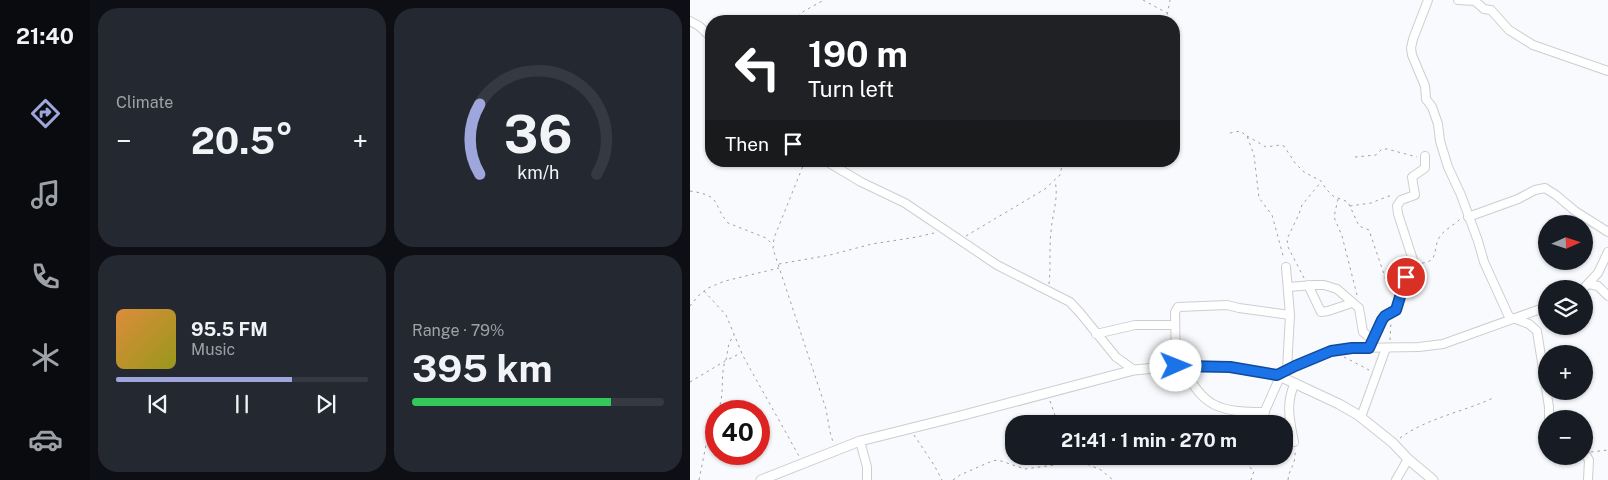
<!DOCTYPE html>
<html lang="en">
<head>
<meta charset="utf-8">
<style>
  :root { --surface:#171b24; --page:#242831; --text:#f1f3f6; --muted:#9ea1a6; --line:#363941; --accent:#9fa6db }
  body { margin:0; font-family:"Public Sans",sans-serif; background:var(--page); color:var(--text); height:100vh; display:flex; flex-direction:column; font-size:19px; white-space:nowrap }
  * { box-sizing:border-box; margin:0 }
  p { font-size:16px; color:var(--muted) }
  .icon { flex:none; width:28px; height:28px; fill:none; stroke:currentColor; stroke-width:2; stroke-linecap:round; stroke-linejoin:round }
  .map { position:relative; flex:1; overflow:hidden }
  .panel { display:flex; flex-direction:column; gap:8px; padding:8px; background:#0d0f14; width:600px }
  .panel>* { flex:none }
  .guide { position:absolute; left:15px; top:15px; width:475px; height:152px; border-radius:20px; box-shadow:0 1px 4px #0004; background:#202124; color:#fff; overflow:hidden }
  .needle { width:32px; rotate:87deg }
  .controls { position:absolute; left:848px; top:215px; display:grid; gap:10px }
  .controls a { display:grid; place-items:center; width:55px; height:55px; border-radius:50%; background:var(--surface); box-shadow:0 1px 4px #0004; font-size:25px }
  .speed { position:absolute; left:15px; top:400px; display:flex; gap:10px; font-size:25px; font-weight:700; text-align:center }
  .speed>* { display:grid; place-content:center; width:65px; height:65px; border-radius:50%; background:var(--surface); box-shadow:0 1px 4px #0004; line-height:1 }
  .speed .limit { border:8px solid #d22; background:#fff; color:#111 }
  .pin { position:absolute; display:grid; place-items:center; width:42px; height:42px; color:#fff; margin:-21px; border:2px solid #fff; border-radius:50%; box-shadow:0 1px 5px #0007 }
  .me { position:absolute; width:55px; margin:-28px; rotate:89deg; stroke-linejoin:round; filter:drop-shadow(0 0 4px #0008) }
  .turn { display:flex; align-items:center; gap:18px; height:105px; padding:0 20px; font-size:22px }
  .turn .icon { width:65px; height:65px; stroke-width:2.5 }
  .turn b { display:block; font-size:35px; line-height:42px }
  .then { display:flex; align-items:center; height:48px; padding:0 20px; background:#0003; gap:10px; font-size:19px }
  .big { font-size:38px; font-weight:700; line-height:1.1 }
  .panel .card { flex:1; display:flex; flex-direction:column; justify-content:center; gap:8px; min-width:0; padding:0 18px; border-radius:20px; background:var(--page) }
  .panel .dial { align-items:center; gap:0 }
  .dial svg { height:130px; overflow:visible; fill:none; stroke:var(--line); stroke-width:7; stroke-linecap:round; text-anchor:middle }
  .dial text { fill:var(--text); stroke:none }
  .song { display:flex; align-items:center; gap:15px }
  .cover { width:60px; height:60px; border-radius:8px; background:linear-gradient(135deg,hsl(30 70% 55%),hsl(60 70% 35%)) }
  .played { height:5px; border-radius:2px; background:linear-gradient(90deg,var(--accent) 70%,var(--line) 70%) }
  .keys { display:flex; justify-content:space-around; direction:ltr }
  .heat { display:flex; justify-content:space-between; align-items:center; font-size:28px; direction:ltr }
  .charge { height:8px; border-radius:4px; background:linear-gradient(90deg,#34c759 79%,var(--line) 0) }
  .panel .tiles { flex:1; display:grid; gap:8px; grid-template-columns:repeat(2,1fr) }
  .trip { position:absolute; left:315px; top:415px; width:288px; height:50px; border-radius:20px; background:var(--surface); box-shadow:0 1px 4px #0004; font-weight:700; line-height:50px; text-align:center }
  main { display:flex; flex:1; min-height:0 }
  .dock { display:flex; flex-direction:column; width:90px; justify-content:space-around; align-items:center; background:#090b0e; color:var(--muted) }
  .dock .icon { width:35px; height:35px }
  .dock .selected { color:var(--accent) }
  .dock b { font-size:22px; color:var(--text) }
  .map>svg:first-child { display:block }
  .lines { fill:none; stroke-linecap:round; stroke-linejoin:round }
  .minor-casing { stroke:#ccced0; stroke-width:10 }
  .tertiary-casing { stroke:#ccced0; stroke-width:11 }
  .path { stroke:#a0a1a4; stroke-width:1; stroke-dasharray:2.5 4; stroke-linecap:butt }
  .minor { stroke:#fff; stroke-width:8 }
  .tertiary { stroke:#fff; stroke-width:9 }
  .route-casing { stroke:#114b97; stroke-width:12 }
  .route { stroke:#1a73e8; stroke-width:9 }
</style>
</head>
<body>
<main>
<nav class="dock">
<b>21:40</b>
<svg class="icon selected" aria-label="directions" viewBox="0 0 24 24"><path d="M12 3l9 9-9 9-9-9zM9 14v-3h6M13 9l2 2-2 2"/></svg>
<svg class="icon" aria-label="music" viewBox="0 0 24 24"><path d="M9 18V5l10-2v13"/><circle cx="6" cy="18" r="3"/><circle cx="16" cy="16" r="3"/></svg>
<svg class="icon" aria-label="phone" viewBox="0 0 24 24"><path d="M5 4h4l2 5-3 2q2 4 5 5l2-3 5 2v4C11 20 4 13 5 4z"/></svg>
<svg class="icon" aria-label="climate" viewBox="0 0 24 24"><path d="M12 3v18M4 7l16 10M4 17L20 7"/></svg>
<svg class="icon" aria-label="car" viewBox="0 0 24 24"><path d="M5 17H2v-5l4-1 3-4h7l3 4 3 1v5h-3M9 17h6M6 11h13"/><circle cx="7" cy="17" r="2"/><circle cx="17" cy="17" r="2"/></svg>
</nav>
<section class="panel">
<div class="tiles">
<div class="card"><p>Climate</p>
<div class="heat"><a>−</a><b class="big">20.5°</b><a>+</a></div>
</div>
<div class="card dial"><svg viewBox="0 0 100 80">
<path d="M14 69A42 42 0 1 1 86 69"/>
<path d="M14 69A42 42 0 0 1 14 26" stroke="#9fa6db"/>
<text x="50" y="56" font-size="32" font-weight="700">36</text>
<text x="50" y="72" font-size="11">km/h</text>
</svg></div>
<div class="card">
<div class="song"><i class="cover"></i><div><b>95.5 FM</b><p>Music</p></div></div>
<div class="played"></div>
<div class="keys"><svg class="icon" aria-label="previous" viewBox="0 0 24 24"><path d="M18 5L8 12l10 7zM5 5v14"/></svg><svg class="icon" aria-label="pause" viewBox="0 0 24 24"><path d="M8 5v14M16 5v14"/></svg><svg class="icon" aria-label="next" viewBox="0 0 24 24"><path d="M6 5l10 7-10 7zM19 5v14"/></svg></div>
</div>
<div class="card"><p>Range · 79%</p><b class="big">395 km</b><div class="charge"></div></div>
</div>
</section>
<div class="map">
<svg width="918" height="480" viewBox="0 0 918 480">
  <rect width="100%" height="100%" fill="#f8fafd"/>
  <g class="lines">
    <defs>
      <g id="minor">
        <polyline points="738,0 723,39 721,48 722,55 735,86 736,99 742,107 748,124 750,141 758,167 771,195 788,241 794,262 820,319"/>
        <polyline points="768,0 785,1 794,9 801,10 819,30 843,45 918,71"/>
        <polyline points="0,21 9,26 21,37"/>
        <polyline points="136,161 171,182 215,203 307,265 380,302 391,314 426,357 444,370"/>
        <polyline points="778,217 828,199 845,190 855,188 866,195 885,211 918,232"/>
        <polyline points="596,267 600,315 597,369"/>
        <polyline points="899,284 908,286 918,296"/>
        <polyline points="618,285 631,312 638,311 662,303"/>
        <polyline points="598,287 624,285 634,285 647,289 669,308 673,332 682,339"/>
        <polyline points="893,289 908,273 918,252"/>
        <polyline points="823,318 839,324 847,331 859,407 859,419"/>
        <polyline points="406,334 445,325 484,325"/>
        <polyline points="679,348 691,320 695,316 706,309 715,280 723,269 724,263 708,214 707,206 711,200 725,195 722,177 735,168 735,156"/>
        <path d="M492,365C513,408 529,412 575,412"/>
        <polyline points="486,366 485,312 488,307 537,305 549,308 600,315"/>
        <polyline points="587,375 605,366 641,351 662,348 729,347 753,344 856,307"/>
        <polyline points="671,417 696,348"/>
        <polyline points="569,424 590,377"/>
        <polyline points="170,441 177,467 177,480"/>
        <path d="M604,442C600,422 595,403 605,383"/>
        <polyline points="894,452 899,460 898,480"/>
        <polyline points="706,480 718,459"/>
      </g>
      <polyline id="tertiary" points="71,480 170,441 270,416 444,370 499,365 540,367 587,375 649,404 668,415 703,443 718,459 743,480"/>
    </defs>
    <!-- minor casing -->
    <use href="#minor" class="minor-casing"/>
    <!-- tertiary casing -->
    <use href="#tertiary" class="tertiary-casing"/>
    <!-- path -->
    <g class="path">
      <polyline points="453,0 477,13"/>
      <polyline points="103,21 114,11 134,0"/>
      <polyline points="476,21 480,0"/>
      <polyline points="540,133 550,131 557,136 564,155 569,198 582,215 594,259"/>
      <polyline points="557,136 576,147 590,145 594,146 605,163 614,172 631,181 636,189 643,196 658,202 669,226 679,230 697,283 703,291"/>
      <polyline points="665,157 686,155 692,149 697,149 727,157"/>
      <polyline points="115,161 84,238 83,249 136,409 140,432 143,442"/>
      <path d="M0,191C33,196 21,203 38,223L76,238L81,243"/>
      <polyline points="648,199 644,217 652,236 667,295"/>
      <polyline points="660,206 681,203 699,196 704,196"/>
      <polyline points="276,236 355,189 370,175 373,161"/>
      <path d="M732,263C749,262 743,248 749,238C753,230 765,225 771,218"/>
      <polyline points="89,264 140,255 182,244 227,237 244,233"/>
      <polyline points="614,278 598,247 597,239 609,214 612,205 631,182"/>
      <path d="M359,284C361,266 359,249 361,232C362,214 369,199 365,181"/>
      <polyline points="14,291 36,315 53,356 109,456"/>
      <polyline points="0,306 8,296 18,288 35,281 89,268"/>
      <polyline points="700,340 701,321"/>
      <polyline points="654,357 679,370"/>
      <polyline points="36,360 39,343 44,335"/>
      <polyline points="0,382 35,361 51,353"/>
      <polyline points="360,401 368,424"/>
      <path d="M28,411C35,394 30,378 35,361"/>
      <polyline points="582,417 591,424"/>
      <polyline points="224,435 244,465 252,480"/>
      <path d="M710,438C737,418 773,412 803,398"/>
      <polyline points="901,452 918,450"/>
      <polyline points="374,456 379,461"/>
      <polyline points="556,456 556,464 564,471 561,480"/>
      <polyline points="9,480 20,425 26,414"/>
      <polyline points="263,480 270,475 302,461 308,460 335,469 372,464 385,459 411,470 423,480"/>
      <path d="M598,480C599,468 606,466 605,450"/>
    </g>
    <!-- minor -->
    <use href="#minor" class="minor"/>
    <!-- tertiary -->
    <use href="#tertiary" class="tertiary"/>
  </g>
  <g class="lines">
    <defs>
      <polyline id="route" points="486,366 540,367 587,375 605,366 641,351 662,348 679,348 692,320 695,316 706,310 716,277"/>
    </defs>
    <!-- route casing -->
    <use href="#route" class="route-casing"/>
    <!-- route -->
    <use href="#route" class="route"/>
  </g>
</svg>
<div class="controls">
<a><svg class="needle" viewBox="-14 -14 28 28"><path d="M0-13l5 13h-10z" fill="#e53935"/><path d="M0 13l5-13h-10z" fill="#9ea1a6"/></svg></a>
<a><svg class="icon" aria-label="layers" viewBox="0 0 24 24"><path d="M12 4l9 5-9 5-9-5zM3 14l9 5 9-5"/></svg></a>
<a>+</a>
<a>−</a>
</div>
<div class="speed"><div class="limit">40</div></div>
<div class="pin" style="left:716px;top:277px;background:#d93025"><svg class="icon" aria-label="arrive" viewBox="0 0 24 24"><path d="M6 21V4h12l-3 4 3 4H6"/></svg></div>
<svg class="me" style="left:486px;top:366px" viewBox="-20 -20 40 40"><circle r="19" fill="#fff"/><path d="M0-13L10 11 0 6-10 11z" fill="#1a73e8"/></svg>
<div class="trip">21:41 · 1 min · 270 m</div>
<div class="guide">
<div class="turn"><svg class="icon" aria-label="left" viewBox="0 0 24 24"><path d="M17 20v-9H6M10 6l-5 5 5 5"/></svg><div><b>190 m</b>Turn left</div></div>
<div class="then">Then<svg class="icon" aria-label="arrive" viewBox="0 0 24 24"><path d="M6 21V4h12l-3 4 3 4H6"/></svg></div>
</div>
</div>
</main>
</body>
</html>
